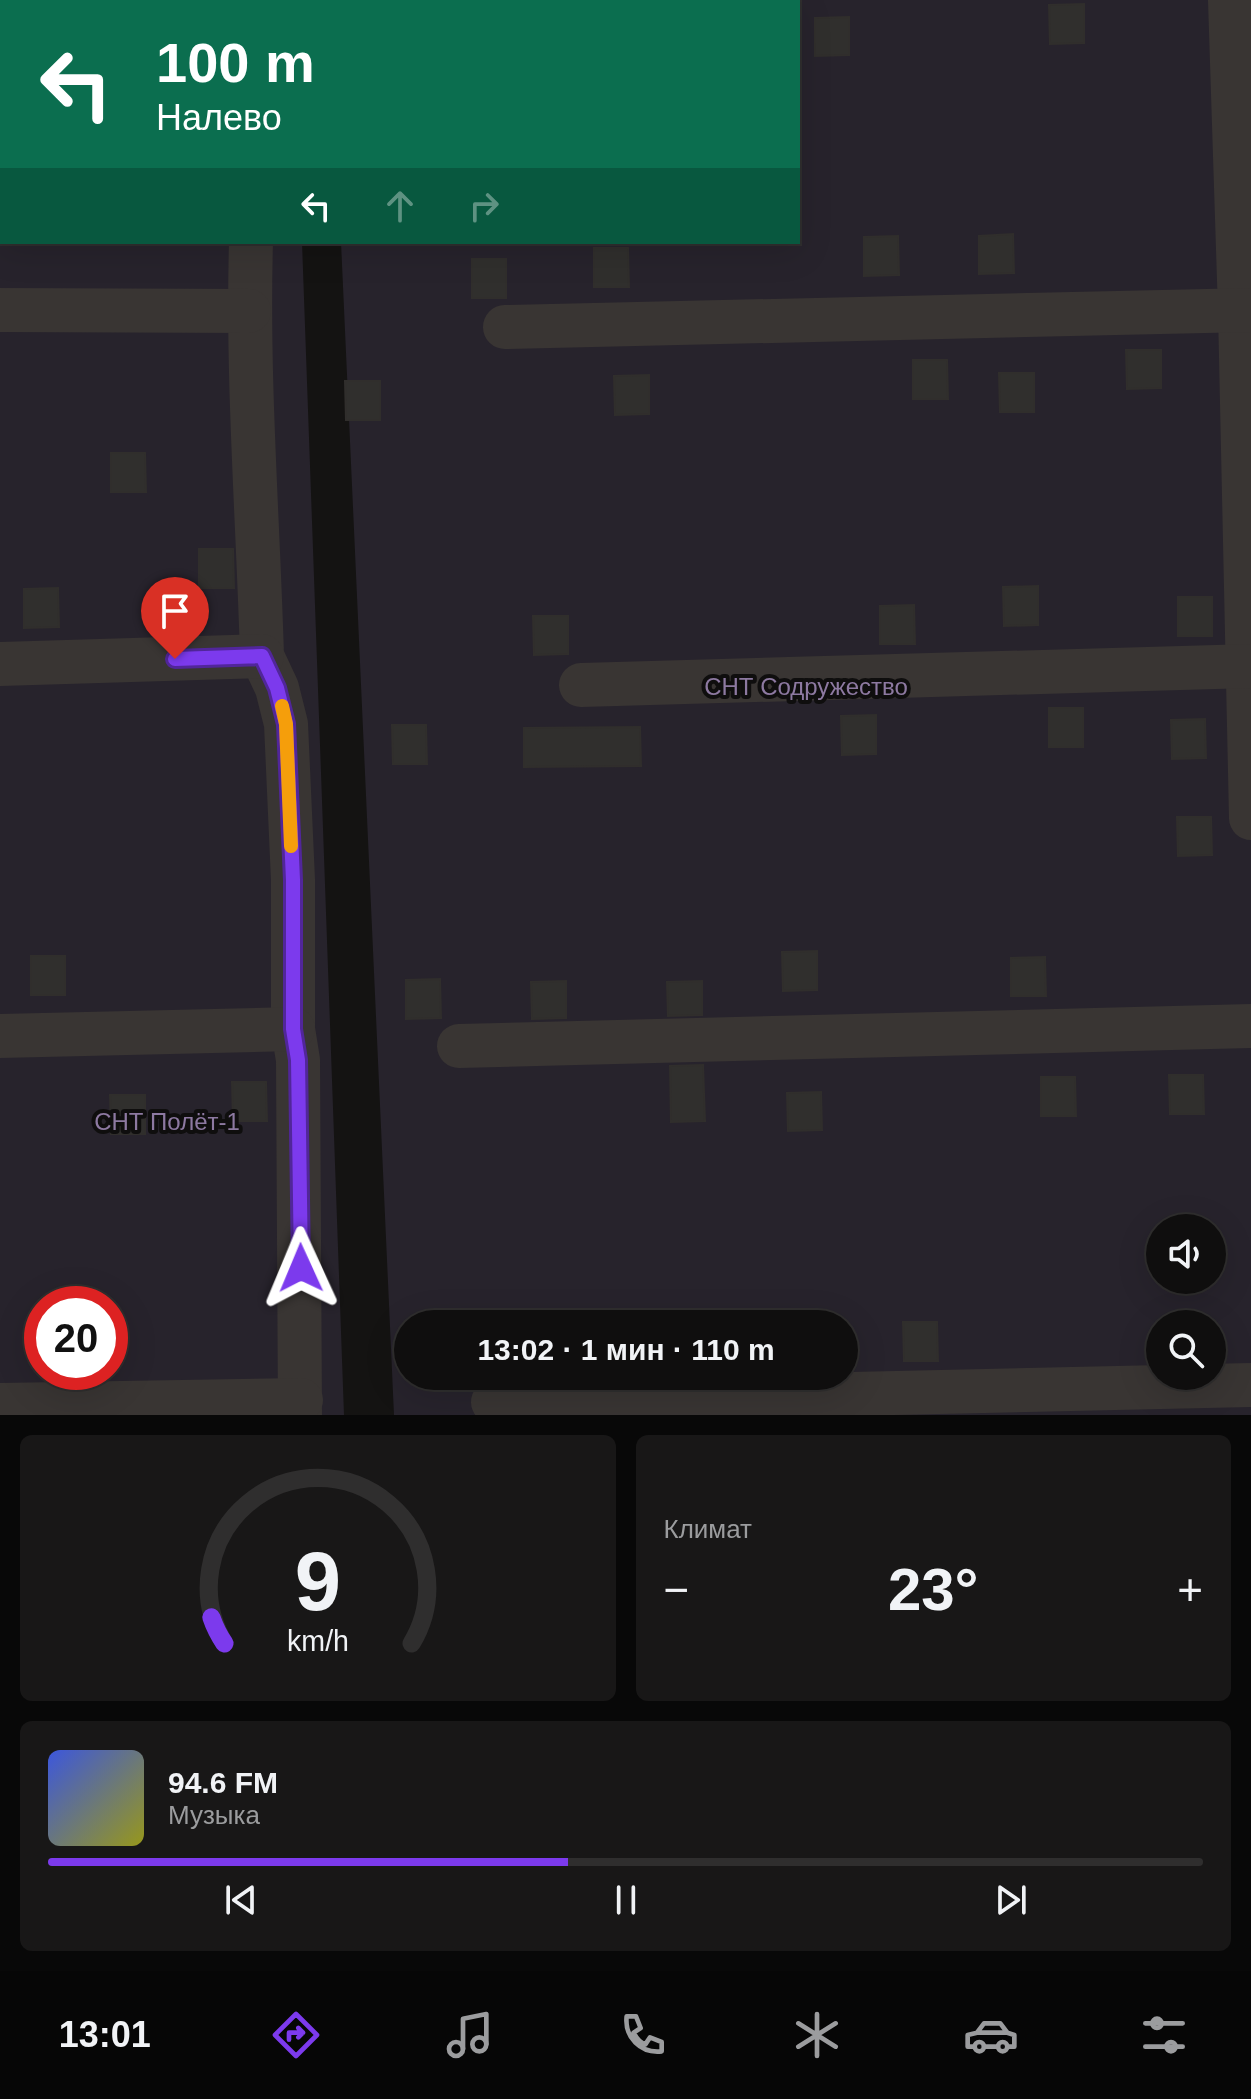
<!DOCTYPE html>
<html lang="ru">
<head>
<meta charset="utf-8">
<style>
  :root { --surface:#0f0e0e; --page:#181717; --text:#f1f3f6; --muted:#9b9c9e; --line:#2f2e2e; --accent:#7c3aed }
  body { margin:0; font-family:Arial,sans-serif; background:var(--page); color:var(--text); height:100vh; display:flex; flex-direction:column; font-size:30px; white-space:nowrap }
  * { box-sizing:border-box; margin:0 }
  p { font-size:26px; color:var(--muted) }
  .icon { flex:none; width:44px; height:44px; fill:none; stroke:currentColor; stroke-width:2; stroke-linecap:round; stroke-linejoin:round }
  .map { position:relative; height:1415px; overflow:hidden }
  .drawer { display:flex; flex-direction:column; gap:20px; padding:20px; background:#080808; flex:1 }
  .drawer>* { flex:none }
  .hud { position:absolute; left:0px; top:0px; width:800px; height:244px; box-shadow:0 8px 32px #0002,0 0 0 2px var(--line); background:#0b6e4f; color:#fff; overflow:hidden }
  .controls { position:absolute; left:1146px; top:1214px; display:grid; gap:16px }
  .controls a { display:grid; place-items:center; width:80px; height:80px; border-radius:50%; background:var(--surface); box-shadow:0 8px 32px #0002,0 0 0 2px var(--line); font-size:40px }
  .speed { position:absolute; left:24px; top:1286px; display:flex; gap:16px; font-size:40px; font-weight:700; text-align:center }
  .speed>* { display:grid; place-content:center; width:104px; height:104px; border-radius:50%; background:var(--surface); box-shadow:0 8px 32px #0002,0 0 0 2px var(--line); line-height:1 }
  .speed .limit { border:12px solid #d22; background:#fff; color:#111 }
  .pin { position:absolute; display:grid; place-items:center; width:68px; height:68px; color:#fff; margin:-82px -34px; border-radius:50% 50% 50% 0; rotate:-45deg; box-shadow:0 0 8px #0007 }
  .pin .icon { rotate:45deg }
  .me { position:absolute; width:88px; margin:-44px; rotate:359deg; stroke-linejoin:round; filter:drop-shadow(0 0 6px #0008) }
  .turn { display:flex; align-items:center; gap:28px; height:168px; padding:0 24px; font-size:36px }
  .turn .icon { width:104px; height:104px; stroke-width:2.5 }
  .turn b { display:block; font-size:56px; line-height:68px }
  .lanes { display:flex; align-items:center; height:76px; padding:0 24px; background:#0003; justify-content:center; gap:40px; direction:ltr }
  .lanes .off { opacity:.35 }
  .big { font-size:60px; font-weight:600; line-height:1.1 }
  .drawer .card { flex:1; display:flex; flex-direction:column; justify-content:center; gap:12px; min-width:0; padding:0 28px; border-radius:12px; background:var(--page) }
  .drawer .dial { align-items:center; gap:0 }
  .dial svg { height:208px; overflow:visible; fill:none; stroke:var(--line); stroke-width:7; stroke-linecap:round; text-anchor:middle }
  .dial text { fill:var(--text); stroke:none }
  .song { display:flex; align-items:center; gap:24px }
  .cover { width:96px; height:96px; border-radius:12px; background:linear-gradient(135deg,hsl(230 70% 55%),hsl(60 70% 35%)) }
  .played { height:8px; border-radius:4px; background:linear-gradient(90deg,var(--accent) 45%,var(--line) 45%) }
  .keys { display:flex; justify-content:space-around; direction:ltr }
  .heat { display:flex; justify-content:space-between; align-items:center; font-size:44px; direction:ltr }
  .drawer .tiles { flex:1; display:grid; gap:20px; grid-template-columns:1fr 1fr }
  .card:last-child { grid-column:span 2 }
  .trip { position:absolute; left:394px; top:1310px; width:464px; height:80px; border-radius:40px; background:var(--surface); box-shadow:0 8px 32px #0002,0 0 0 2px var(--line); font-weight:600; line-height:80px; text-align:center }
  .dock { display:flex; height:128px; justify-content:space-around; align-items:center; background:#060606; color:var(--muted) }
  .dock .icon { width:56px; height:56px }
  .dock .selected { color:var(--accent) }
  .dock b { font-size:36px; color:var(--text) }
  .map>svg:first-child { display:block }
  .green { fill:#27232c; fill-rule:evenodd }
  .building { fill:#302f2d; stroke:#302e2c; stroke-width:2 }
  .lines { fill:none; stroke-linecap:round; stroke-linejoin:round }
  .minor { stroke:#393533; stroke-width:44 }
  .route-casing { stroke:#51269a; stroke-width:20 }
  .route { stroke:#7c3aed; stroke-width:14 }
  .slow { stroke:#f59e0b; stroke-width:14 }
  .labels { text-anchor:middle; stroke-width:8; stroke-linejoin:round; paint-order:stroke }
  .park-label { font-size:24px; fill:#8d79a1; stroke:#0f0e0e }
</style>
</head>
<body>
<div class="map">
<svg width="1251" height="1415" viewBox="0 0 1251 1415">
  <rect width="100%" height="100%" fill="#141312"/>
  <!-- green -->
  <g class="green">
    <path d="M0,0H294V2H2V242H302L344,1415H0ZM42,1304H110V1372H42Z"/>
    <path d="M314,0H1251V1415H394L341,242H798V2ZM1160,1228H1212V1280H1160ZM408,1324H844V1376H408ZM1160,1324H1212V1376H1160Z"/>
  </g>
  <!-- building -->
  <g class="building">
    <polygon points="1084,4 1084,43 1050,44 1049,5"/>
    <polygon points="849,17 849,55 815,56 815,18"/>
    <polygon points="1013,234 1014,273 979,274 979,236"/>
    <polygon points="898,236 899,275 864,276 864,237"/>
    <polygon points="594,248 628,248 629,287 594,287"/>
    <rect x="472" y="259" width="34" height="39"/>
    <polygon points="1126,350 1161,350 1161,388 1127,389"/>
    <polygon points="913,360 947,360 948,399 913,399"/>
    <polygon points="999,373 1034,373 1034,412 1000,412"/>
    <polygon points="649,375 649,414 615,415 614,376"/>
    <polygon points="345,381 380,381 380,420 346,420"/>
    <polygon points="111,453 145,453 146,492 111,492"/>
    <polygon points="199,549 233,549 234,588 199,588"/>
    <polygon points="1038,586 1038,625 1004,626 1003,587"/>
    <polygon points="58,588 59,627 24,628 24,589"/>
    <rect x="1178" y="597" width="34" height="39"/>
    <polygon points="914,605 915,644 880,644 880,606"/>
    <polygon points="533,616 568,616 568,654 534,655"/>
    <rect x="1049" y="708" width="34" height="39"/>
    <polygon points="876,715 876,754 842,755 841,716"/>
    <polygon points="1205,719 1206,758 1172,759 1171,720"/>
    <polygon points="392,725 426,725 427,764 393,764"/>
    <polygon points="640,727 641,766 524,767 524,728"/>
    <polygon points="1177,817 1211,817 1212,855 1178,856"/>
    <polygon points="817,951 817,990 783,991 782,952"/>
    <rect x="31" y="956" width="34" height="39"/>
    <polygon points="1045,957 1046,996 1011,996 1011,958"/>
    <polygon points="440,979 441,1018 406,1019 406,980"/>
    <polygon points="566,981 566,1018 532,1019 531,982"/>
    <polygon points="702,981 702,1015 668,1016 667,982"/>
    <polygon points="703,1065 705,1121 671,1122 670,1066"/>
    <polygon points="1169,1075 1203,1075 1204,1114 1170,1114"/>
    <polygon points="1041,1077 1075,1077 1076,1116 1041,1116"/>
    <polygon points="232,1082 266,1082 267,1121 233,1121"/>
    <polygon points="821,1092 822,1130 788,1131 787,1093"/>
    <polygon points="110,1095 145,1095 145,1134 111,1134"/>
    <polygon points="903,1322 937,1322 938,1361 904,1361"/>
  </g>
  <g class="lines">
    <!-- minor -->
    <g class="minor">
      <polyline points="259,0 259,2"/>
      <polyline points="1230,0 1240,311 1251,818"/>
      <path d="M251,242C247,380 258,518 262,656L277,688L286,724L293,880V1029L298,1060L300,1415"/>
      <polyline points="0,310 249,311"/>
      <polyline points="505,327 1251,310"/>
      <polyline points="0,664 262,656"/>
      <polyline points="581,685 1251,666"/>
      <polyline points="0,1036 293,1029"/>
      <polyline points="459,1046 1251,1026"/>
      <polyline points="493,1402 1251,1385"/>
      <polyline points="0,1405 301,1400"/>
    </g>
  </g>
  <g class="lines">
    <defs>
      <polyline id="route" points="175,659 262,656 277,688 286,724 293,880 293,1029 298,1060 301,1268"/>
    </defs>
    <!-- route casing -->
    <use href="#route" class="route-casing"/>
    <!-- route -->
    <use href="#route" class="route"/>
    <!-- slow -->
    <polyline class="slow" points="282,706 286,724 291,846"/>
  </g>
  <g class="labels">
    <!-- park labels -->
    <g class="park-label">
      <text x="806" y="695">СНТ Содружество</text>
      <text x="167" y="1130">СНТ Полёт-1</text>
    </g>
  </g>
</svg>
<div class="controls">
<a><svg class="icon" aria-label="sound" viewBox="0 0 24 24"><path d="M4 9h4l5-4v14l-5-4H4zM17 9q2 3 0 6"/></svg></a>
<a><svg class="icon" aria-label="search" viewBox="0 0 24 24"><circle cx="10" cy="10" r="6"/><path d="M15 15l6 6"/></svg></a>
</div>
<div class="speed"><div class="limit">20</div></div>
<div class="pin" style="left:175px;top:659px;background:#d93025"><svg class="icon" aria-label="arrive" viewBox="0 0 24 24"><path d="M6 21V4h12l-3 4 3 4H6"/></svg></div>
<svg class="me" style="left:301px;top:1268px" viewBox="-20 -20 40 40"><path d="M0-17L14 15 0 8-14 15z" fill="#7c3aed" stroke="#fff" stroke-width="4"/></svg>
<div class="trip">13:02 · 1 мин · 110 m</div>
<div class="hud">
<div class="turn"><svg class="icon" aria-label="left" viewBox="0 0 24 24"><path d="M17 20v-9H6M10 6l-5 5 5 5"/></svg><div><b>100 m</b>Налево</div></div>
<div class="lanes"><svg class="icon" aria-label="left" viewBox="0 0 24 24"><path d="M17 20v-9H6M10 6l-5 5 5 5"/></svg><svg class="icon off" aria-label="ahead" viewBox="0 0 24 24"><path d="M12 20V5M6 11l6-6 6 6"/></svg><svg class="icon off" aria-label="right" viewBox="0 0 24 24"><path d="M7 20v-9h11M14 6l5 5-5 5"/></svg></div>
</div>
</div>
<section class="drawer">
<div class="tiles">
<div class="card dial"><svg viewBox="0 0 100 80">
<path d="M14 69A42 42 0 1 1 86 69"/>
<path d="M14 69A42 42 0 0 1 9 59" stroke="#7c3aed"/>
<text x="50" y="56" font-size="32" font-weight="700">9</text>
<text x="50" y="72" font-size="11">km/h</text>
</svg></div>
<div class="card"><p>Климат</p>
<div class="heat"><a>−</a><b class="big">23°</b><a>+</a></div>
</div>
<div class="card">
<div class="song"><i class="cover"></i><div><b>94.6 FM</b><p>Музыка</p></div></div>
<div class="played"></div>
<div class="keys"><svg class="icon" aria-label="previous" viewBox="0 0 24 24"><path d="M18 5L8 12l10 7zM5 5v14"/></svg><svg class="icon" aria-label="pause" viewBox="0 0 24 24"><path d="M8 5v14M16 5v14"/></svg><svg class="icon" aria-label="next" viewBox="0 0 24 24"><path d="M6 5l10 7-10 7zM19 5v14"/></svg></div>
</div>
</div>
</section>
<nav class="dock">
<b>13:01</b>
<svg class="icon selected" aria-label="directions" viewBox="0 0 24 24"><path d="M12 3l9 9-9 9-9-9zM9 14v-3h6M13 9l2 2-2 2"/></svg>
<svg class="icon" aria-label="music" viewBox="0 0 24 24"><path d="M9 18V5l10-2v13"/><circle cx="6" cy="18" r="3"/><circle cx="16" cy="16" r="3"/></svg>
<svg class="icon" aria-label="phone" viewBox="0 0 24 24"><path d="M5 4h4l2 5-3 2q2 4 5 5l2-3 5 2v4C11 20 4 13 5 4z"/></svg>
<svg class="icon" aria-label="climate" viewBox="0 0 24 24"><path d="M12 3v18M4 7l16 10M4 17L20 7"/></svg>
<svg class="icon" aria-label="car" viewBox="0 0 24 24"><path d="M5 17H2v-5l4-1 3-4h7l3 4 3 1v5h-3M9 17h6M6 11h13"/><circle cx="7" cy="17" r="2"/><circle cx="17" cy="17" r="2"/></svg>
<svg class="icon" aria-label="filters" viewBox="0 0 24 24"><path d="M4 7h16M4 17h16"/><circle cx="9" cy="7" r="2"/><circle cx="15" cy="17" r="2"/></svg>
</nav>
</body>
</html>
